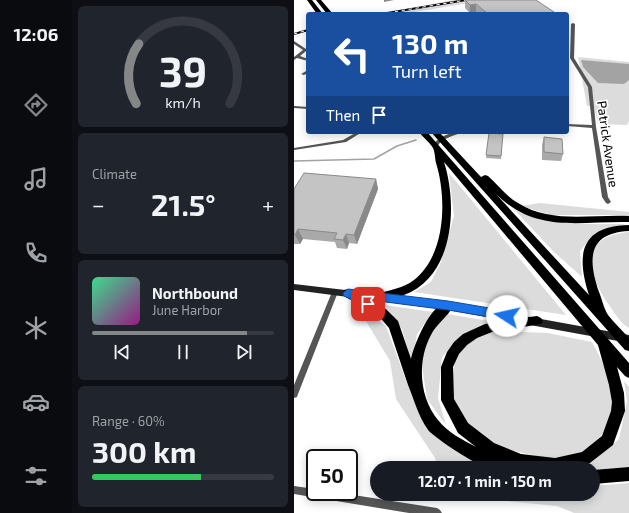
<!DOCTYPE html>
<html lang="en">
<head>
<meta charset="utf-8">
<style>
  :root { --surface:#171b24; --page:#20242c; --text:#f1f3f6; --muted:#9ea1a6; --line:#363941; --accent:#858687 }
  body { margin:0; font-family:"Exo 2",sans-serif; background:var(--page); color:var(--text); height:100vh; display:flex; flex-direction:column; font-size:15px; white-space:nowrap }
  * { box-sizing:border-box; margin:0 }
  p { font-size:13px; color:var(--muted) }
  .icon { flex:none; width:22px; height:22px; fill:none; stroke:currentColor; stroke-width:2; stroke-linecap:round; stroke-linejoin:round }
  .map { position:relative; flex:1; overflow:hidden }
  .side { display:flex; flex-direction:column; gap:6px; padding:6px; background:#0d0f14; width:222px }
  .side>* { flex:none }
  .guide { position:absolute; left:12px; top:12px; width:263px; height:122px; border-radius:4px; box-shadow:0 2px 10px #0003; background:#1a4fa0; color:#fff; overflow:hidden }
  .speed { position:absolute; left:12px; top:449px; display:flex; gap:8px; font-size:20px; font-weight:700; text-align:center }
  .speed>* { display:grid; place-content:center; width:52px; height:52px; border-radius:50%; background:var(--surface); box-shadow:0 2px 10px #0003; line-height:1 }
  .speed .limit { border:2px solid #111; border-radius:6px; background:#fff; color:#111 }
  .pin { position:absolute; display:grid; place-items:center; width:34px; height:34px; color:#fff; margin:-17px; border-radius:8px; box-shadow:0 2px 6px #0006 }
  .me { position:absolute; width:44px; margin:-22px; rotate:280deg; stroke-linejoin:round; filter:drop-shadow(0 0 3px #0008) }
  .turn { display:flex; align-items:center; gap:14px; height:84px; padding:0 20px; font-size:18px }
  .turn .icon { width:52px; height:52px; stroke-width:2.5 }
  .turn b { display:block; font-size:28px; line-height:34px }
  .then { display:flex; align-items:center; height:38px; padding:0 20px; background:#0003; gap:8px; font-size:15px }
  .big { font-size:30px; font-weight:700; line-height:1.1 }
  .side .tile { flex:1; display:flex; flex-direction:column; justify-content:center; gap:6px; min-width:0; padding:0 14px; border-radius:6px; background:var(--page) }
  .side .dial { align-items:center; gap:0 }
  .dial svg { height:104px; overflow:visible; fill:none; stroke:var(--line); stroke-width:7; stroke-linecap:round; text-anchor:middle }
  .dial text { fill:var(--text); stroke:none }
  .song { display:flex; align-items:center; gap:12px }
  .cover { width:48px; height:48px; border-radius:6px; background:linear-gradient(135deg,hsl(150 70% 55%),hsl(310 70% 35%)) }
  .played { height:4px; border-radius:2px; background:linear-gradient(90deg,var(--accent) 85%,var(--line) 85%) }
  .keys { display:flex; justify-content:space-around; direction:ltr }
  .heat { display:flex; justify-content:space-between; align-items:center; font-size:22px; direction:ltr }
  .charge { height:6px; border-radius:3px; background:linear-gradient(90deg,#34c759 60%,var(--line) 0) }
  .trip { position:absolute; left:76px; top:461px; width:230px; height:40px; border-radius:20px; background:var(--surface); box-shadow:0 2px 10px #0003; font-weight:700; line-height:40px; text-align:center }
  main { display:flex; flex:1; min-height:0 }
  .tab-bar { display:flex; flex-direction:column; width:72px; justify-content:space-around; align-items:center; background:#090b0e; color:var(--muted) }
  .tab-bar .icon { width:28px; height:28px }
  .tab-bar .active { color:var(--accent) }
  .tab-bar b { font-size:18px; color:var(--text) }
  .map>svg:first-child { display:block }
  .green { fill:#dcdcdc }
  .water { fill:#a3a3a3 }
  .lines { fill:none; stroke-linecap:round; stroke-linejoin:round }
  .stream { stroke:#a3a3a3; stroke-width:1.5 }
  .minor { fill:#555; fill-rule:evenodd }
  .secondary { fill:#222; fill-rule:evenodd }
  .trunk { fill:#000; fill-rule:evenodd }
  .rail-casing { stroke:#000; stroke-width:2 }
  .rail { stroke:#fff; stroke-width:1; stroke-dasharray:3.5; stroke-linecap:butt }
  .wall { fill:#a9a9a9 }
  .shaded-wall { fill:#898989 }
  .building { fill:#c4c4c4; stroke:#898989 }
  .route { fill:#1a73e8; stroke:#114b97 }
  .labels { text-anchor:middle; stroke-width:3.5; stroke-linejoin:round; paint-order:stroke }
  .far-street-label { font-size:13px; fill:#000; stroke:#fff }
</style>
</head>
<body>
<main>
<nav class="tab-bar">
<b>12:06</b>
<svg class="icon active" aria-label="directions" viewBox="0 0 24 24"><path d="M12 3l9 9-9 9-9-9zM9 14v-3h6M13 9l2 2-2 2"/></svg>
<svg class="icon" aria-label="music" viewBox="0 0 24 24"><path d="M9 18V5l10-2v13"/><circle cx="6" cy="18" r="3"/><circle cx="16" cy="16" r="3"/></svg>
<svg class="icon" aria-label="phone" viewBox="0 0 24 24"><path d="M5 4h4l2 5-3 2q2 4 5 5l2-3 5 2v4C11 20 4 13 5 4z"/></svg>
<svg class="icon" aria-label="climate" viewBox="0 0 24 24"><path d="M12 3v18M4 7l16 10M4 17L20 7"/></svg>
<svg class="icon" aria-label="car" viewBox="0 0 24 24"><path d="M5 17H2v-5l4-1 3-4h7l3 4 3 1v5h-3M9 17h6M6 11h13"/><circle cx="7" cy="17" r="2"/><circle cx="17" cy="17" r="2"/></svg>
<svg class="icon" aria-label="filters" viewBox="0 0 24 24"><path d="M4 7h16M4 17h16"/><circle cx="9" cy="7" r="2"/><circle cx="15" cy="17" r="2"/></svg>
</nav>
<section class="side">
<div class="tile dial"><svg viewBox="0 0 100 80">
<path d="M14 69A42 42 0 1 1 86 69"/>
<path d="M14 69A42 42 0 0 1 16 23" stroke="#858687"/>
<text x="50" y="56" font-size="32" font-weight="700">39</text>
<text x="50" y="72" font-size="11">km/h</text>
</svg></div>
<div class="tile"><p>Climate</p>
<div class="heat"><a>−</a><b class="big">21.5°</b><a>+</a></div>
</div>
<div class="tile">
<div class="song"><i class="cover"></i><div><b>Northbound</b><p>June Harbor</p></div></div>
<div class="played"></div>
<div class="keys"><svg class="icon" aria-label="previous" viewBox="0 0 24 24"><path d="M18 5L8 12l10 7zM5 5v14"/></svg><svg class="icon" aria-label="pause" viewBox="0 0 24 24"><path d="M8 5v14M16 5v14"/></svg><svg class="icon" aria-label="next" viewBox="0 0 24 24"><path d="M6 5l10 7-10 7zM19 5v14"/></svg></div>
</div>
<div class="tile"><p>Range · 60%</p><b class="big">300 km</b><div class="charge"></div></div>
</section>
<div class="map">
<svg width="335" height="513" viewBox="0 0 335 513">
  <rect width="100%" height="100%" fill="#fff"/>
  <!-- green -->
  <g class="green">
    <polygon points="159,0 193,0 109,14 87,14"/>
    <polygon points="284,57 335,62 335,121 333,125 304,124 300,106 293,106"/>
    <polygon points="155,173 272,315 120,292 137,282 147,262 160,216"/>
    <polygon points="246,203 335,212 335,216 328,215 257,215 227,206"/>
    <path d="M217,206C254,227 291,224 332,224L301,233L286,251L288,277L260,252Z"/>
    <path d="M335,232V328C327,324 320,312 315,305C292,272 284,237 335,232Z"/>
    <polygon points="91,305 139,312 123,334 118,366 108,329"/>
    <polygon points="68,307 92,326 114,386 133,430 189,468 144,468 141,458 102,399 96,361 69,316"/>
    <polygon points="153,314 201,322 170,333 148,357 144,398 152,425 133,399 127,360 139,327"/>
    <path d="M197,331L254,333L298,342C308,360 316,378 319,398C321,426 301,450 276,457C263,460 246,457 234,454C208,450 182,438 166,417C158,406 159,392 159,379C158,354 174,340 197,331Z"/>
    <polygon points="330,381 335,387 335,467 299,470 299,468 291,468 325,439 333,401"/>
    <polygon points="335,483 335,513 280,513 263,506 192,499 178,494 299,494 299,486"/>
  </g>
  <!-- water -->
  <polygon class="water" points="287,60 335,64 335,80 330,84 304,83 289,67"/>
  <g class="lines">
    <!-- stream -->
    <polyline class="stream" points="0,161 80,159 103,146 122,140"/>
    <!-- minor -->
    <g class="minor">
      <polygon points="279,23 281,24 280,58 298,87 302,127 314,197 317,202 314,204 312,203 308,197 298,128 273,126 273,124 298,125 294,87 276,58 277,24"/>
      <polygon points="0,41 12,49 12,51 6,56 14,59 14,61 3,58 0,60 0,57 9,50 0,44"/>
      <polygon points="14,70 14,73 10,75 7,74"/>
      <polygon points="0,106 14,107 14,109 0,108"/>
      <polygon points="63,132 68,132 52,142 0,150 0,148 49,140"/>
      <path d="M161,132H168C159,137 148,137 143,147H139V146C143,137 152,135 161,132Z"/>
      <polygon points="41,289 43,290 44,292 4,394 3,397 0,398 0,385 38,292 39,290"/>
      <polygon points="0,486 21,489 21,492 40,492 143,508 146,510 148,513 115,513 0,494"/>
    </g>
    <!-- secondary -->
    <polygon class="secondary" points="0,284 154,302 335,335 335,343 154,310 0,290"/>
    <!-- trunk -->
    <g class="trunk">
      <polygon points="13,0 18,0 29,14 23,14"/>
      <polygon points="22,0 27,0 39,14 33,14"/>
      <path d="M125,132H133L335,363V378L331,376L323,367L330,393L331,411L319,445L296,463L278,468H227L212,462L216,468C209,468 201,470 194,468C182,465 142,439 134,430C124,416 120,399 114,385L95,328L84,315L50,296L49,293L50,290L54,289L92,309L104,321L117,359C120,345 139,296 158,303L159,306C154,317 142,324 137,335C123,361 125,397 144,420C153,432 169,440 182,447L164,433L147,400V367L153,352L160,342L169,334L191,324L221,319L243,316L247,318L249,321L247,324L198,332L183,338L173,345L165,354L159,367L160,399L174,423L200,443L227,454L261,458L288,452L308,436L317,411L318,402L315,385L304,345L150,162C164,205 160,277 110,295C102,298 91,303 83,300L82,297L83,294C95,290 110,288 120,280C152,255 153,198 142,163C141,159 141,152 139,148C136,143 129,137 125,132Z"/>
      <path d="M137,132H145L187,177L191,175L194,176C204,185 212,196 224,203C256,224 298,214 335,216V222C283,221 241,234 200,192L295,295C282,255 286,226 335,225V231C293,233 294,260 305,292C308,299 310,309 314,315C320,323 328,330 335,338V351L331,350Z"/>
      <polygon points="335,467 335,481 299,484 299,470"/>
    </g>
    <defs>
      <g id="rail">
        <polyline points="87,14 172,0"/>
        <polyline points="0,34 14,30"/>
      </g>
    </defs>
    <!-- rail casing -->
    <use href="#rail" class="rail-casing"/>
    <!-- rail -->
    <use href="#rail" class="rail"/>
  </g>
  <!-- wall -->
  <g class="wall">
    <polygon points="171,0 260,14 184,14 182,12 176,13 171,8"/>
    <polygon points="195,133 209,134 207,159 192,158"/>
    <polygon points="250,137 269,154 267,161 248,160 248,145"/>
    <polygon points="82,179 84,189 63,244 55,243 53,249 43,248 41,242 9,239 6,244 0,244 0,189"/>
  </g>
  <!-- shaded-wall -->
  <g class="shaded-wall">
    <polygon points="90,0 100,0 90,2"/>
    <polygon points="182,4 182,12 176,13 176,5"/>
    <polygon points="82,179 84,189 63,244 60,235"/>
    <polygon points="4,229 9,239 6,244 1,235"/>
    <polygon points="52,234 55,243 53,249 49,240"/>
  </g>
  <!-- building -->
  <g class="building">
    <polygon points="171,0 242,0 260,12 252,14 194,14 182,4 176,5"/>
    <polygon points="195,133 209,134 207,156 192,155"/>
    <polygon points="250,137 268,139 269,154 250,152"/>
    <polygon points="10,173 82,179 60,235 52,234 49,240 40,239 43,233 4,229 1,235 0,235 0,189"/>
  </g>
  <!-- route -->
  <polygon class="route" points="54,289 154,301 213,311 218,316 213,320 154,310 76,300 79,304 74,308 50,296 49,293"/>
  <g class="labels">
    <!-- far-street labels -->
    <g class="far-street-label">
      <text transform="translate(314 144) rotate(82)" y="5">Patrick Avenue</text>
    </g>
  </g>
</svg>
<div class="speed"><div class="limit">50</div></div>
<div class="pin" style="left:74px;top:304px;background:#d93025"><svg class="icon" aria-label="arrive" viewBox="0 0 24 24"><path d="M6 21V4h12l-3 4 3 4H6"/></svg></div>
<svg class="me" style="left:213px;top:316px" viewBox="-20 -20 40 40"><circle r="19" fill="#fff"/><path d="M0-13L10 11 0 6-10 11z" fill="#1a73e8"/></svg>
<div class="trip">12:07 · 1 min · 150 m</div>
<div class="guide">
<div class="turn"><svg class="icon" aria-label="left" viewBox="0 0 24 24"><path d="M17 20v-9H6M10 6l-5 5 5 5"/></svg><div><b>130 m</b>Turn left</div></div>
<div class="then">Then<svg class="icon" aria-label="arrive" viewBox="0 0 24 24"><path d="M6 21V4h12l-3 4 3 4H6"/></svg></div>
</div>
</div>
</main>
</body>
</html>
